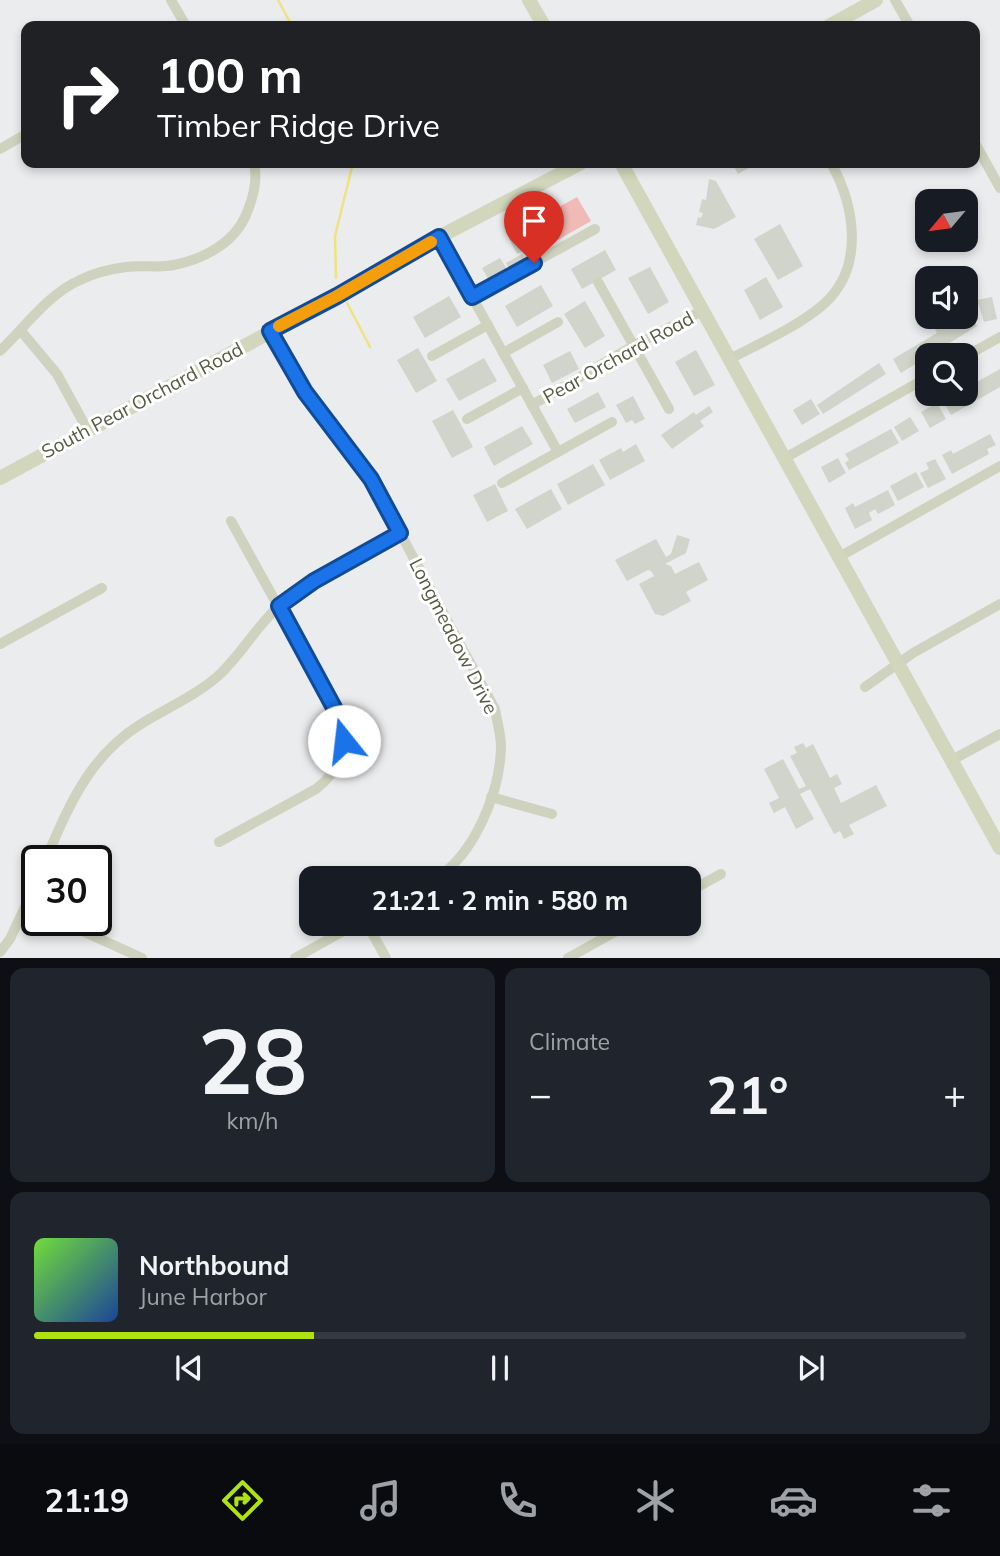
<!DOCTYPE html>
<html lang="en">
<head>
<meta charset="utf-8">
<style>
  :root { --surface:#171b24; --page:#20242c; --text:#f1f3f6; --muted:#9ea1a6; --line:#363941; --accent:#aee311 }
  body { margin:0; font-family:Mulish,sans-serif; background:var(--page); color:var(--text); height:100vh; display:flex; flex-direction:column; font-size:26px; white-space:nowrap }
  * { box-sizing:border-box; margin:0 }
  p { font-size:23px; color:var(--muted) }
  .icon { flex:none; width:38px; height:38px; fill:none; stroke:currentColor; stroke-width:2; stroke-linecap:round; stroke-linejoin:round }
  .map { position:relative; height:958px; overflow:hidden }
  .drawer { display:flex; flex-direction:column; gap:10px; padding:10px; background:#0d0f14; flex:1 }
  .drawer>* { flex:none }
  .top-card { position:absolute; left:21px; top:21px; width:959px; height:147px; border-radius:14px; box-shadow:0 4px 10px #0003; background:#202124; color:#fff; overflow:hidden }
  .needle { width:46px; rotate:241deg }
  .buttons { position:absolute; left:915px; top:189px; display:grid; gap:14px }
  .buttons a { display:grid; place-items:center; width:63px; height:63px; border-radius:14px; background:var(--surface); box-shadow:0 4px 10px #0003; font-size:35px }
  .speed { position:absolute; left:21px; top:845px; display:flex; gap:14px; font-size:35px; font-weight:700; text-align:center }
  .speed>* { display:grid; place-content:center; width:91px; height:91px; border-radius:50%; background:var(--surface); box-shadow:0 4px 10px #0003; line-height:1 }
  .speed .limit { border:4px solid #111; border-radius:10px; background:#fff; color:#111 }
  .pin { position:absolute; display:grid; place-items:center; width:60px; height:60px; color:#fff; margin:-72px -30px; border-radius:50% 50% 50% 0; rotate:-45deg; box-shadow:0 0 7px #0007 }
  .pin .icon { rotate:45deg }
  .me { position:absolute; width:77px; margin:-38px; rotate:344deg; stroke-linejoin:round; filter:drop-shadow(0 0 5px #0008) }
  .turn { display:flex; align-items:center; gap:24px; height:147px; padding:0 21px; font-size:32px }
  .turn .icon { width:91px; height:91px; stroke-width:2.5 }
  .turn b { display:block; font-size:49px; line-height:60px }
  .big { font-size:52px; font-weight:700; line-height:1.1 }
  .drawer .tile { flex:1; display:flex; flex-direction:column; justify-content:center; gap:10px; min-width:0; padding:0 24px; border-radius:14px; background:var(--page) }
  .drawer .dial { align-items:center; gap:0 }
  .dial b { font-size:91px; line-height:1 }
  .song { display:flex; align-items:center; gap:21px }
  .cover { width:84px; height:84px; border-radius:10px; background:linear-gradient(135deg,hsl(100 70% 55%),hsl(220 70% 35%)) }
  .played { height:7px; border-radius:4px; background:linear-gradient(90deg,var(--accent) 30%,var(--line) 30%) }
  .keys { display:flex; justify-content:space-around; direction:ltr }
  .heat { display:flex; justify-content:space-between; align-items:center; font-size:38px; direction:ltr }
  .drawer .tiles { flex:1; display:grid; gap:10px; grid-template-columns:1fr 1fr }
  .tile:last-child { grid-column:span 2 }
  .trip { position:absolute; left:299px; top:866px; width:402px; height:70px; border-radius:14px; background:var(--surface); box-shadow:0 4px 10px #0003; font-weight:700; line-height:70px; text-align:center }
  .menu { display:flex; height:112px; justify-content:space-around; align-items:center; background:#090b0e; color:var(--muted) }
  .menu .icon { width:49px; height:49px }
  .menu .active { color:var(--accent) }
  .menu b { font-size:32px; color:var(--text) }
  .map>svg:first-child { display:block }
  .green { fill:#f0bab6 }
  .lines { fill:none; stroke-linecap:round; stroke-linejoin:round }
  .stream { stroke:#efe381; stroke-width:2.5 }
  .building { fill:#d0d4ca }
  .street { stroke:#cfd2be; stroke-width:10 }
  .secondary { stroke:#d1d6bc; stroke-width:14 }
  .route-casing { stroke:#114b97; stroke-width:18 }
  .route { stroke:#1a73e8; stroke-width:12 }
  .slow { stroke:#f59e0b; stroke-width:12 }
  .labels { text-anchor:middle; stroke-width:6; stroke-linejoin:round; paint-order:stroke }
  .street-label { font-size:19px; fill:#565943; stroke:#fff }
</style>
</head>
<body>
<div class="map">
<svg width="1000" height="958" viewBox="0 0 1000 958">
  <rect width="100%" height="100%" fill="#ebecee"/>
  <!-- green -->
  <polygon class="green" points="577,197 591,221 542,249 528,224"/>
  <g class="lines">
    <!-- stream -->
    <g class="stream">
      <polyline points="278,0 292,26"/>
      <polyline points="336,278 335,236 353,163"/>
      <polyline points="347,303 370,347"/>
    </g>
  </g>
  <!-- building -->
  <g class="building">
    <polygon points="732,163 753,163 754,165 738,174"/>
    <polygon points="709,179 716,181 736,217 714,229 696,225 698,217 701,218 703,213 699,212 702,199 706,200"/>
    <polygon points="780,224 803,266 778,280 754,239"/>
    <polygon points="524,231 532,246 517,254 509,239"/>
    <polygon points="605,250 616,270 582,289 571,269"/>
    <polygon points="522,254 526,262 510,271 506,263"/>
    <polygon points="500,258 508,271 490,282 482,268"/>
    <polygon points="650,267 669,302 648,314 628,278"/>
    <polygon points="766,277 783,307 760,320 744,290"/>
    <polygon points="541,285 553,306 517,327 505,306"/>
    <polygon points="449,296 461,317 425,338 413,317"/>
    <polygon points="992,297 997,319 984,322 977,300"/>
    <polygon points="585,301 605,336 585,348 564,314"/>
    <polygon points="969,311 977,326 901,373 893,359 937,333 935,329 952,320 954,323 961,319 960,317 966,317 966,312"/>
    <polygon points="418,348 437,381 416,393 397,360"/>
    <polygon points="696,350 715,385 694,396 675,362"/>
    <polygon points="570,351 579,369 552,383 543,365"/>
    <polygon points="484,358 497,381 459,401 446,379"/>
    <polygon points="879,363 886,374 823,414 817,405"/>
    <polygon points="1000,369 1000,387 951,415 943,401 956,394 966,394 966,388"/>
    <polygon points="598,392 606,407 575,423 567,409"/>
    <polygon points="633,396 645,419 635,424 632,420 626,423 616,405"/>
    <polygon points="811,399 820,414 802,425 793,410"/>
    <polygon points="937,403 946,419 930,428 921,412"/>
    <polygon points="709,406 713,412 700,421 704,426 672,449 661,435 694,412 696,415"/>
    <polygon points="453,410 473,447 452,458 432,421"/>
    <polygon points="910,417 919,431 902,441 894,427"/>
    <polygon points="522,426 533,444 494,466 484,447"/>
    <polygon points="891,429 899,443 849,470 845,463 849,460 845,454"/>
    <polygon points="990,434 996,445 987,449 989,454 952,474 942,455 951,450 953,454"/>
    <polygon points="636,444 645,461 610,480 599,460 621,448 623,452"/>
    <polygon points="838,458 846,473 829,483 821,467"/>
    <polygon points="935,459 946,479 928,488 920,473 929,469 926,463"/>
    <polygon points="593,464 605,485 568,505 557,484"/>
    <polygon points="916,472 924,487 898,501 890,486"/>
    <polygon points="495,484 508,511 487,522 473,495"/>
    <polygon points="551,489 562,509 527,529 515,509"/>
    <polygon points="888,490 895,505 878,514 875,509 869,513 872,520 855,529 845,508 853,503 855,507"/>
    <polygon points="677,535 690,539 686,553 665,564 671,566 675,574 699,562 708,580 686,592 691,601 663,616 655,614 639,584 654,576 651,571 648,570 627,581 615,560 656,539 666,557 671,554"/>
    <polygon points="803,743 806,748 813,744 830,778 837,774 842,784 834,788 841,803 876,785 887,806 849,825 854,834 844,839 840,831 834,834 810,789 800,794 814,819 796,829 785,807 774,813 769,803 779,798 764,769 783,759 799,789 806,786 790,756 797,753 794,747"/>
  </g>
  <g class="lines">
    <!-- street -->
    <g class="street">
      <polyline points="171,0 186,26"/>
      <polyline points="895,0 910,26"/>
      <polyline points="975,143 1000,188"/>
      <polyline points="0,149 26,134"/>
      <polyline points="439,237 558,452"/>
      <polyline points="598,282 669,409"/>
      <polyline points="472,297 595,229"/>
      <polyline points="21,331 57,374 87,429"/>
      <path d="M270,331L305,392L371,479L495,709C497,722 501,734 501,747C500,792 475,853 437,878"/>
      <path d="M0,351C25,327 48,294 80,280C94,273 110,269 126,267C142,265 159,268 174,265C204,259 234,243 246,215C253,198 258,181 254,163"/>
      <polyline points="503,353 558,322"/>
      <polyline points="432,356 488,325"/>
      <polyline points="966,356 1000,337"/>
      <path d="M730,359C760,343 799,326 824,304C865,267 855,206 831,163"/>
      <polyline points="532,405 633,346 704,310"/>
      <polyline points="467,419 523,388"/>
      <polyline points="785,458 928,377"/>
      <polyline points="502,483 612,422"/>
      <polyline points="839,557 1000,466"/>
      <polyline points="0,644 102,588"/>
      <polyline points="865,687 913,653 1000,604"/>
      <polyline points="952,760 1000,734"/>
      <polyline points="491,797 552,814"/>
      <path d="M219,842L316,789C342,769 348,745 338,715L231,521"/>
      <path d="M45,861C69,806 88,757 141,724C167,708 195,696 218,676C242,654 257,625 281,604C315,574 361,554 400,533"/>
      <polyline points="690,891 721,874"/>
      <polyline points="26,906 37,911"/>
      <polyline points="58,920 142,958"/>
      <polyline points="367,924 386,958"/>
      <polyline points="0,952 10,939 37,881"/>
      <polyline points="295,958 356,924"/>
      <polyline points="568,958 629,924"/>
    </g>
    <!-- secondary -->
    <g class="secondary">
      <polyline points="529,0 544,26"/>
      <polyline points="829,26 876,0"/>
      <polyline points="621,163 1000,848"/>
      <polyline points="0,478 337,296 439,237 581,163"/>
    </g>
  </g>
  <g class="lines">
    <defs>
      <polyline id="route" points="344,741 338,715 279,606 314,581 400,533 371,479 305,392 270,331 337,296 439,237 472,297 534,263"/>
    </defs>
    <!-- route casing -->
    <use href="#route" class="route-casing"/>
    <!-- route -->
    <use href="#route" class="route"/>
    <!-- slow -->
    <polyline class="slow" points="279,326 337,296 431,242"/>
  </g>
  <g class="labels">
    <!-- street labels -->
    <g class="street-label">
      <text transform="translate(618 357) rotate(-29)" y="7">Pear Orchard Road</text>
      <text transform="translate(142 400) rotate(-28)" y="7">South Pear Orchard Road</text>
      <text transform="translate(454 636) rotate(63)" y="7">Longmeadow Drive</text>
    </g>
  </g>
</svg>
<div class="buttons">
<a><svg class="needle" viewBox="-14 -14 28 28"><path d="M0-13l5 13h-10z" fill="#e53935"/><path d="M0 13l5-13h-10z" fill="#9ea1a6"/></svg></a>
<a><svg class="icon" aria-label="sound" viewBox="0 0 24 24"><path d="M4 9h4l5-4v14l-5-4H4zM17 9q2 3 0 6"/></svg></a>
<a><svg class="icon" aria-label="search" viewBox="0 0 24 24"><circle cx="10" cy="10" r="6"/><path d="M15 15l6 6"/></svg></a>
</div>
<div class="speed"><div class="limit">30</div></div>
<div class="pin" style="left:534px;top:263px;background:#d93025"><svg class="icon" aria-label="arrive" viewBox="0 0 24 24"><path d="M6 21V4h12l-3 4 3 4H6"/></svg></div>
<svg class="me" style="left:344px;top:741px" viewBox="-20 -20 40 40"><circle r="19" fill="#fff"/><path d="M0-13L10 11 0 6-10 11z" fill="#1a73e8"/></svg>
<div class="trip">21:21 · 2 min · 580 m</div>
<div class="top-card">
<div class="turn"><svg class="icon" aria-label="right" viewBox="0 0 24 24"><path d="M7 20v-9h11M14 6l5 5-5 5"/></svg><div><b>100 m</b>Timber Ridge Drive</div></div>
</div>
</div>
<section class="drawer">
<div class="tiles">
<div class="tile dial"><b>28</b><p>km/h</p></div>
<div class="tile"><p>Climate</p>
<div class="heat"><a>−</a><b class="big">21°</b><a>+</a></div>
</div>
<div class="tile">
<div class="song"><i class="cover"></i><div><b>Northbound</b><p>June Harbor</p></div></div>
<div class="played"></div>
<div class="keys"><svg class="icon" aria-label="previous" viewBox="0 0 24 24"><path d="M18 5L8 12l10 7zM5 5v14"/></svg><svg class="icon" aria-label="pause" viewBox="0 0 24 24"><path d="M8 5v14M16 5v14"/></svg><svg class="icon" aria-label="next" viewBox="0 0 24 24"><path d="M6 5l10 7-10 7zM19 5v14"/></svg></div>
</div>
</div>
</section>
<nav class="menu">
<b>21:19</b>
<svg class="icon active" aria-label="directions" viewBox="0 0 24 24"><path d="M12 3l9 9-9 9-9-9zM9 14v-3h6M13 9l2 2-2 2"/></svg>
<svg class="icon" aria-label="music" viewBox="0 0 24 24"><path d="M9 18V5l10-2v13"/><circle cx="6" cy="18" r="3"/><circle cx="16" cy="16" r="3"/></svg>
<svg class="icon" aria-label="phone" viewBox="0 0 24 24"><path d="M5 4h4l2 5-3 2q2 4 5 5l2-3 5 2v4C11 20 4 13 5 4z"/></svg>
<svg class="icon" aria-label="climate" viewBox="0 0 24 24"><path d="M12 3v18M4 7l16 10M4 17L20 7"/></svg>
<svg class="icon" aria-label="car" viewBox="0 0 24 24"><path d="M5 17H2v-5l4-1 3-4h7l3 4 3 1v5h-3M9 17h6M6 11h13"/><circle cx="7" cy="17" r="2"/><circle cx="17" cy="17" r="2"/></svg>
<svg class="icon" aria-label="filters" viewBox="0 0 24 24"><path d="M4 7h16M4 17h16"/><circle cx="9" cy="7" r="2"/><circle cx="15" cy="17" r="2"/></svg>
</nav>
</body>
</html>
